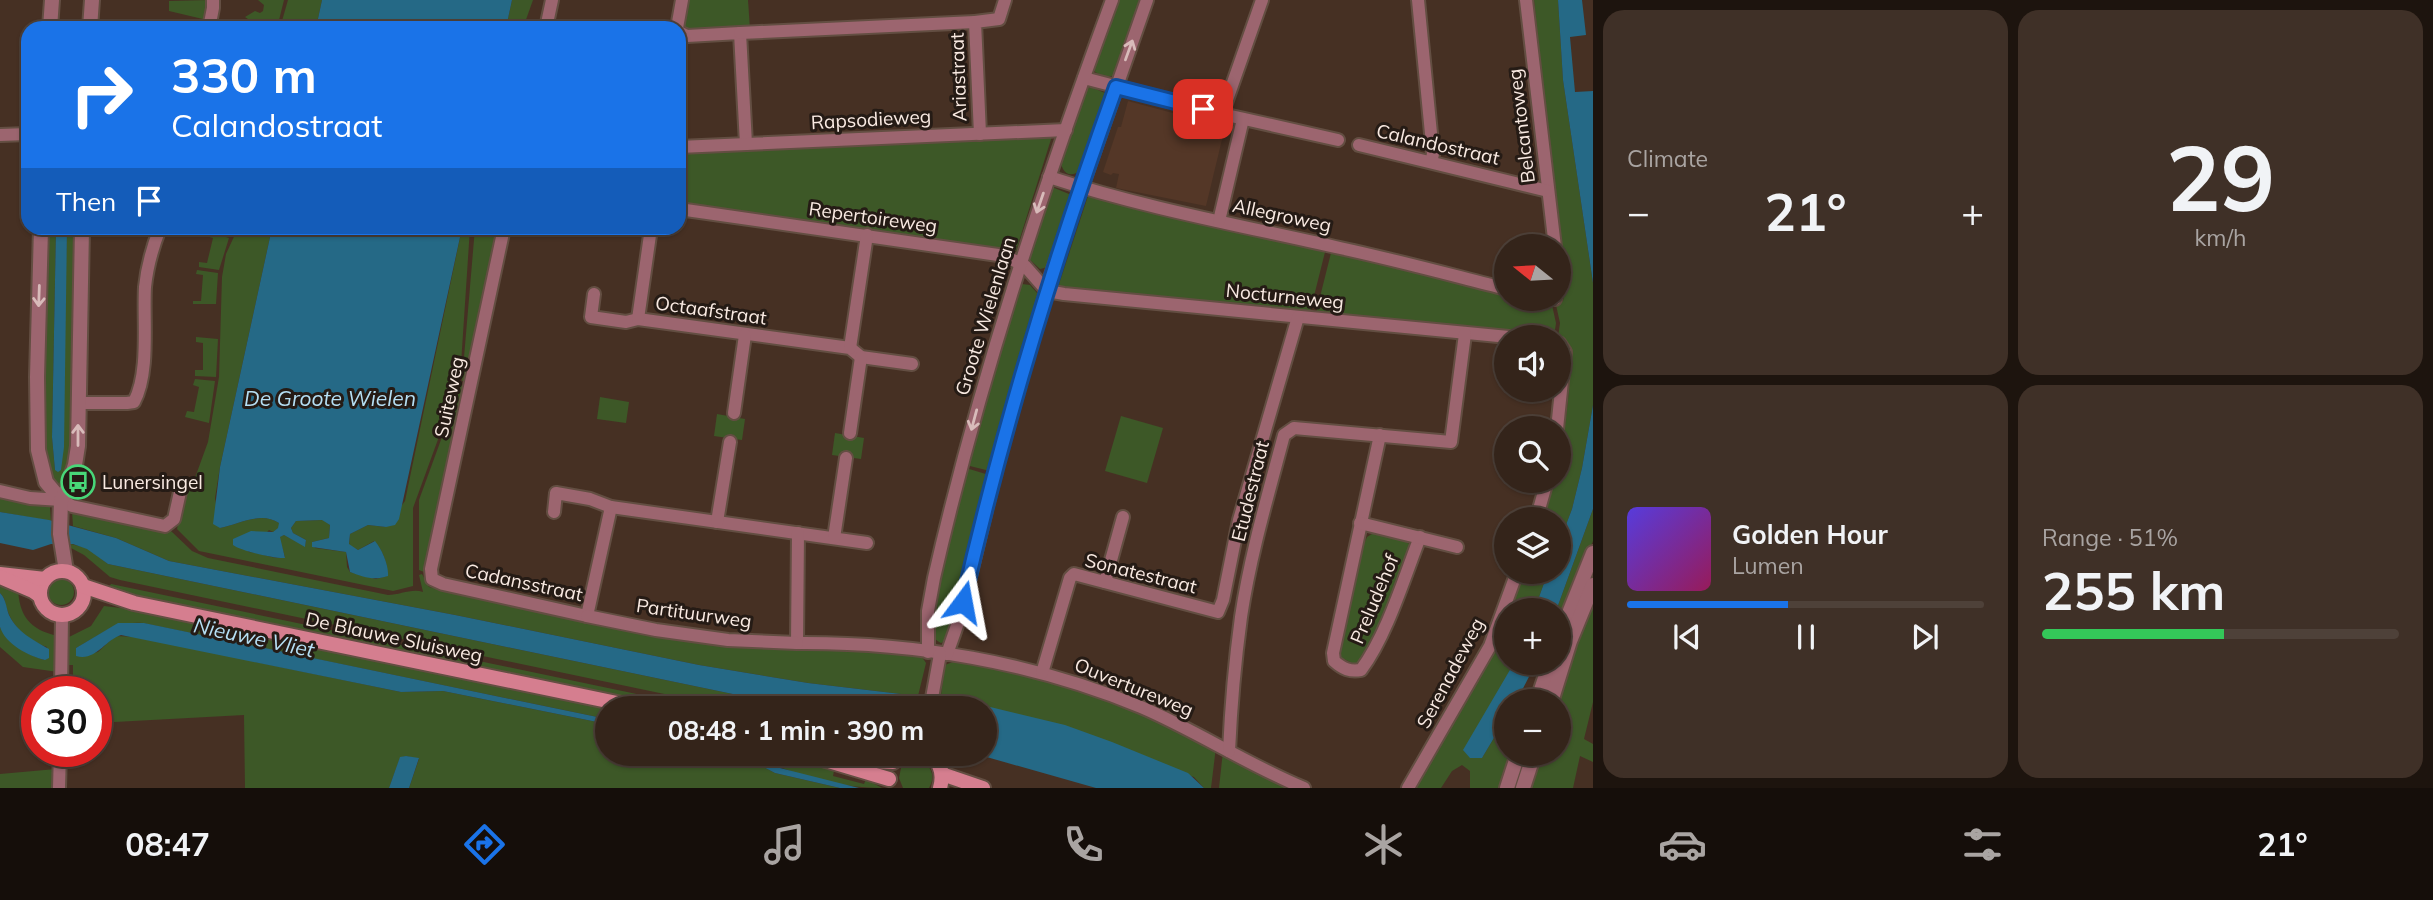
<!DOCTYPE html>
<html lang="en">
<head>
<meta charset="utf-8">
<style>
  :root { --surface:#34241a; --page:#3f3027; --text:#f1f3f6; --muted:#a9a4a2; --line:#4e4139; --accent:#1a73e8 }
  body { margin:0; font-family:Mulish,sans-serif; background:var(--page); color:var(--text); height:100vh; display:flex; flex-direction:column; font-size:26px; white-space:nowrap }
  * { box-sizing:border-box; margin:0 }
  p { font-size:23px; color:var(--muted) }
  .icon { flex:none; width:38px; height:38px; fill:none; stroke:currentColor; stroke-width:2; stroke-linecap:round; stroke-linejoin:round }
  .map { position:relative; flex:1; overflow:hidden }
  .sheet { display:flex; flex-direction:column; gap:10px; padding:10px; background:#1d140e; width:840px }
  .sheet>* { flex:none }
  .top-card { position:absolute; left:21px; top:21px; width:665px; height:214px; border-radius:21px; box-shadow:0 2px 5px #0004,0 0 0 2px var(--line); background:#1a73e8; color:#fff; overflow:hidden }
  .needle { width:46px; rotate:288deg }
  .fabs { position:absolute; left:1494px; top:234px; display:grid; gap:14px }
  .fabs a { display:grid; place-items:center; width:77px; height:77px; border-radius:50%; background:var(--surface); box-shadow:0 2px 5px #0004,0 0 0 2px var(--line); font-size:35px }
  .speed { position:absolute; left:21px; top:676px; display:flex; gap:14px; font-size:35px; font-weight:700; text-align:center }
  .speed>* { display:grid; place-content:center; width:91px; height:91px; border-radius:50%; background:var(--surface); box-shadow:0 2px 5px #0004,0 0 0 2px var(--line); line-height:1 }
  .speed .limit { border:10px solid #d22; background:#fff; color:#111 }
  .pin { position:absolute; display:grid; place-items:center; width:60px; height:60px; color:#fff; margin:-30px; border-radius:14px; box-shadow:0 4px 10px #0006 }
  .me { position:absolute; width:77px; margin:-38px; rotate:13deg; stroke-linejoin:round; filter:drop-shadow(0 0 5px #0008) }
  .turn { display:flex; align-items:center; gap:24px; height:147px; padding:0 35px; font-size:32px }
  .turn .icon { width:91px; height:91px; stroke-width:2.5 }
  .turn b { display:block; font-size:49px; line-height:60px }
  .then { display:flex; align-items:center; height:66px; padding:0 35px; background:#0003; gap:14px; font-size:26px }
  .big { font-size:52px; font-weight:700; line-height:1.1 }
  .sheet .tile { flex:1; display:flex; flex-direction:column; justify-content:center; gap:10px; min-width:0; padding:0 24px; border-radius:21px; background:var(--page) }
  .sheet .dial { align-items:center; gap:0 }
  .dial b { font-size:91px; line-height:1 }
  .song { display:flex; align-items:center; gap:21px }
  .cover { width:84px; height:84px; border-radius:10px; background:linear-gradient(135deg,hsl(250 70% 55%),hsl(330 70% 35%)) }
  .played { height:7px; border-radius:4px; background:linear-gradient(90deg,var(--accent) 45%,var(--line) 45%) }
  .keys { display:flex; justify-content:space-around; direction:ltr }
  .heat { display:flex; justify-content:space-between; align-items:center; font-size:38px; direction:ltr }
  .charge { height:10px; border-radius:5px; background:linear-gradient(90deg,#34c759 51%,var(--line) 0) }
  .sheet .tiles { flex:1; display:grid; gap:10px; grid-template-columns:repeat(2,1fr) }
  .trip { position:absolute; left:595px; top:696px; width:402px; height:70px; border-radius:35px; background:var(--surface); box-shadow:0 2px 5px #0004,0 0 0 2px var(--line); font-weight:700; line-height:70px; text-align:center }
  .tabs { display:flex; height:112px; justify-content:space-around; align-items:center; background:#150e0a; color:var(--muted) }
  .tabs .icon { width:49px; height:49px }
  .tabs .current { color:var(--accent) }
  .tabs b { font-size:32px; color:var(--text) }
  main { display:flex; flex:1; min-height:0 }
  .map>svg:first-child { display:block }
  .built { fill:#543727 }
  .green { fill:#3d5827 }
  .water { fill:#256986 }
  .lines { fill:none; stroke-linecap:round; stroke-linejoin:round }
  .minor-casing { stroke:#634e42; stroke-width:16 }
  .tertiary-casing { stroke:#634e42; stroke-width:18 }
  .secondary-casing { stroke:#634e42; stroke-width:18 }
  .minor { stroke:#9c656f; stroke-width:12 }
  .tertiary { stroke:#9c656f; stroke-width:14 }
  .secondary { stroke:#d57e8f; stroke-width:14 }
  .oneway { stroke:#d8bbba }
  .route-casing { stroke:#114b97; stroke-width:18 }
  .route { stroke:#1a73e8; stroke-width:12 }
  .labels { text-anchor:middle; stroke-width:6; stroke-linejoin:round; paint-order:stroke }
  .street-label { font-size:19px; fill:#f9eae2; stroke:#251b15 }
  .poi-label { font-size:19px; fill:#f9eae2; stroke:#251b15; text-anchor:start }
  .water-label { font-size:21px; font-style:italic; fill:#b5dff4; stroke:#251b15 }
</style>
</head>
<body>
<main>
<div class="map">
<svg width="1593" height="788" viewBox="0 0 1593 788">
  <rect width="100%" height="100%" fill="#463023"/>
  <!-- built -->
  <polygon class="built" points="1128,101 1225,127 1206,206 1116,188 1119,174 1113,173 1111,175 1103,172 1118,127 1121,127"/>
  <!-- green -->
  <g class="green">
    <polygon points="209,0 207,20 169,11 169,1"/>
    <polygon points="258,0 284,0 277,28 261,28 245,17 255,11 260,13 263,11 264,5"/>
    <polygon points="288,0 322,0 316,28 280,28"/>
    <polygon points="512,0 533,0 523,28 506,28"/>
    <polygon points="686,0 748,0 750,29 687,32 682,29"/>
    <polygon points="1117,0 1143,0 1114,76 1105,77 1095,72 1094,67"/>
    <path d="M1534,0H1558L1563,80L1593,283V405L1582,468L1572,509L1559,543V520H1543L1554,481H1559C1559,453 1579,358 1565,339L1558,337L1560,323L1556,305L1563,301L1564,295Z"/>
    <path d="M1091,87L1105,93L1107,100L1082,169C1069,181 1060,171 1060,156L1086,89Z"/>
    <polygon points="1052,136 1016,251 679,204 679,153"/>
    <polygon points="1052,187 1069,194 1071,202 1048,267 1040,269 1028,258"/>
    <polygon points="1088,196 1325,252 1310,312 1058,287"/>
    <polygon points="44,228 56,228 52,437 55,470 64,318 67,228 79,228 75,444 62,489 54,488 43,452"/>
    <path d="M238,228H272L220,467L215,498L220,528C239,524 261,511 279,523V528L273,532L269,530L248,552C260,552 274,561 285,557L279,537L284,535L305,546L306,540L293,533L291,528L296,521L323,520L330,525L329,538L312,542L315,548L346,552L347,567L350,572L376,579L387,576C389,566 382,548 374,541L358,550L349,545L350,534L368,525L386,527L405,501L462,228H470L460,379L413,508V586L393,591L199,551L177,529L185,495L196,475L208,442L219,377L222,277L226,254Z"/>
    <polygon points="475,228 499,228 466,382 462,381"/>
    <polygon points="207,231 229,238 219,270 199,267 199,262 207,263 213,238 206,236"/>
    <polygon points="1331,253 1507,295 1507,299 1527,299 1552,305 1556,323 1554,337 1316,313"/>
    <polygon points="197,270 218,273 216,304 193,304 193,301 201,301 203,275 196,274"/>
    <polygon points="1022,284 1030,285 1037,293 1038,302 990,471 966,465 1017,286"/>
    <polygon points="196,337 218,339 216,377 195,376 195,370 203,370 203,343 196,342"/>
    <polygon points="195,379 215,381 209,423 185,417 187,411 194,412 199,387 193,385"/>
    <polygon points="461,385 465,386 424,572 419,570 419,500"/>
    <polygon points="600,397 629,402 626,423 597,419"/>
    <polygon points="717,414 745,419 742,440 714,436"/>
    <polygon points="1121,416 1163,428 1147,483 1105,471"/>
    <polygon points="835,433 864,438 861,459 832,455"/>
    <path d="M966,468L989,475L958,614L948,640L941,643C928,637 932,624 933,612Z"/>
    <polygon points="0,496 50,507 51,521 0,512"/>
    <polygon points="1593,509 1593,541 1559,628 1559,611 1556,611"/>
    <path d="M72,511L171,531L192,551L208,558L388,595C400,595 412,588 423,592L419,575L422,574L429,587L663,636L920,654L926,663L918,696L808,683L699,665L455,615L169,561L116,538L73,526Z"/>
    <polygon points="1375,532 1405,538 1409,544 1409,552 1366,654 1361,662 1354,664 1340,657 1341,644 1363,546 1367,537"/>
    <polygon points="71,544 87,548 108,564 805,709 736,709 120,580 110,577 84,555 71,548"/>
    <polygon points="1524,572 1548,572 1534,611 1510,611"/>
    <circle cx="61" cy="592" r="13"/>
    <path d="M0,584L18,588C19,616 30,630 58,636V672L23,667L0,647V627C11,644 25,654 44,660L47,647C28,640 13,628 7,609C4,601 6,599 0,593Z"/>
    <polygon points="111,584 708,709 673,709 119,593 107,590"/>
    <polygon points="1593,599 1593,702 1584,739 1593,744 1593,762 1580,756 1573,788 1527,788 1539,754 1559,754 1559,702 1556,702"/>
    <path d="M104,606L146,611L615,709H607V719L143,623C113,621 101,635 76,648V656L98,652L115,636L137,637L401,692L443,691L607,724V754H739L775,773L840,788H409L419,759L406,756L400,758L389,788H245L244,715L96,723V691H73V665H65L67,638L91,626Z"/>
    <polygon points="1507,619 1507,663 1514,663 1482,758 1507,716 1507,754 1514,754 1500,788 1470,788 1470,771 1462,765 1452,771 1441,788 1416,788 1489,662"/>
    <path d="M955,661C996,670 1037,676 1076,689C1124,705 1170,727 1216,747L1211,788H1204L1194,777L982,705L940,702L945,665Z"/>
    <polygon points="1223,751 1294,788 1219,788"/>
    <path d="M750,754H800L813,763L834,771L833,776L864,784L866,779L882,788C838,788 790,774 750,754Z"/>
    <path d="M915,760C930,762 937,775 929,788H903L899,778L901,768Z"/>
    <polygon points="56,769 56,788 0,788 0,774"/>
  </g>
  <!-- water -->
  <g class="water">
    <polygon points="322,0 512,0 506,28 316,28"/>
    <polygon points="1558,0 1582,0 1586,35 1570,37 1575,92 1593,91 1593,283 1563,80"/>
    <polygon points="56,228 67,228 64,447 61,470 58,472 55,470 52,437"/>
    <path d="M272,228H462L399,519L395,525L386,527L368,525L350,534L349,544L358,550L375,541C382,549 389,566 388,576C373,581 364,577 350,572L346,552L312,547V542L329,538L330,525L322,520L296,521L291,528L293,533L306,540L305,547L284,535L280,537L285,558C275,559 241,551 233,545V539L251,531L273,532L278,528L279,523C261,511 239,524 220,528L213,524L220,467Z"/>
    <polygon points="1593,405 1593,509 1556,611 1534,611 1548,572 1559,572 1559,543 1572,509 1582,468"/>
    <polygon points="0,512 49,520 116,538 169,561 455,615 699,665 808,683 918,696 940,702 982,705 1065,725 1112,742 1188,773 1204,788 1096,788 983,756 981,754 985,754 985,709 805,709 108,564 87,549 73,544 51,544 33,550 0,543"/>
    <path d="M0,593C6,599 6,607 9,615C18,633 32,639 49,649V658L45,660C29,656 6,645 0,627C0,618 0,603 0,593Z"/>
    <path d="M118,623H144L607,719V724L443,691L401,692L121,635C105,640 95,662 76,656V648Z"/>
    <polygon points="1514,663 1536,663 1516,702 1507,702 1507,716 1482,758 1470,758 1463,750"/>
    <polygon points="739,754 750,754 776,767 859,788 840,788 775,773"/>
    <polygon points="406,756 419,758 409,788 389,788 400,757"/>
  </g>
  <g class="lines">
    <defs>
      <g id="minor">
        <polyline points="1418,0 1433,154 1431,162"/>
        <polyline points="1526,0 1555,247"/>
        <polyline points="209,28 213,8 213,0"/>
        <polyline points="546,28 552,0"/>
        <polyline points="677,28 682,0"/>
        <polyline points="679,32 687,36 740,33 746,144"/>
        <polyline points="740,33 975,22"/>
        <polyline points="1084,78 1222,114 1338,140"/>
        <polyline points="1222,114 1262,0"/>
        <polyline points="980,134 975,22 999,19 1005,0"/>
        <polyline points="0,135 28,134"/>
        <polyline points="1359,145 1548,191"/>
        <polyline points="679,147 1066,130"/>
        <path d="M1049,177C1144,208 1243,226 1340,248C1396,260 1451,275 1507,289"/>
        <polyline points="679,209 1005,256 1025,266 1047,291 1064,294 1519,338"/>
        <polyline points="1219,221 1243,119"/>
        <polyline points="504,228 431,569 432,579 443,584 587,616 611,507"/>
        <polyline points="594,294 591,317 626,322 638,319 850,348 861,357 912,364"/>
        <polyline points="1550,299 1555,299"/>
        <polyline points="638,319 651,228"/>
        <polyline points="850,348 867,235"/>
        <path d="M78,403H127L134,402C150,372 143,321 145,287C147,267 153,246 160,228"/>
        <polyline points="734,413 745,335"/>
        <polyline points="1557,429 1565,352 1559,343"/>
        <polyline points="850,433 861,357"/>
        <path d="M1380,435L1333,653L1334,661C1343,669 1350,672 1361,670C1387,635 1404,578 1420,537"/>
        <polyline points="0,491 30,498 61,500 72,506 165,526 174,519 180,492"/>
        <polyline points="554,512 556,493 590,499 611,507 867,543"/>
        <polyline points="1536,520 1547,481"/>
        <polyline points="717,522 730,442"/>
        <polyline points="1360,523 1457,547"/>
        <path d="M798,533L797,643C913,642 1033,662 1141,707C1197,731 1248,765 1304,788"/>
        <polyline points="834,538 846,458"/>
        <polyline points="1105,582 1123,517"/>
        <polyline points="587,616 656,630 728,640 797,643"/>
        <path d="M928,652V611L934,578C979,381 1042,190 1112,0"/>
        <polyline points="947,654 961,614 997,464 1051,275 1147,0"/>
        <polyline points="1042,673 1070,578 1074,574 1218,612 1223,600 1239,520 1298,317"/>
        <polyline points="61,691 62,615"/>
        <polyline points="930,709 940,654"/>
        <path d="M1229,751C1231,706 1235,661 1241,617C1250,556 1268,495 1284,435L1294,428L1451,442L1465,334"/>
        <polyline points="59,788 60,751"/>
        <polyline points="1408,788 1490,646 1517,572"/>
      </g>
      <g id="tertiary">
        <polyline points="50,28 52,0"/>
        <polyline points="90,28 92,0"/>
        <polyline points="41,228 37,377 38,450 46,482 61,500"/>
        <polyline points="66,571 60,534 61,500 67,489 75,465 78,446 82,228"/>
        <polyline points="1559,638 1593,553"/>
        <polyline points="1537,702 1550,663"/>
        <polyline points="1551,702 1570,641 1593,585"/>
        <polyline points="1507,788 1518,754"/>
        <polyline points="1523,788 1534,754"/>
      </g>
      <g id="secondary">
        <circle cx="62" cy="593" r="22"/>
        <polyline points="0,574 45,579"/>
        <polyline points="0,577 33,591 40,596"/>
        <polyline points="83,586 134,603 646,709"/>
        <polyline points="813,754 822,759 889,779"/>
        <polyline points="850,754 876,761 893,762"/>
        <path d="M930,754C941,763 944,774 940,788"/>
        <polyline points="942,774 983,788"/>
      </g>
    </defs>
    <!-- minor casing -->
    <use href="#minor" class="minor-casing"/>
    <!-- tertiary casing -->
    <use href="#tertiary" class="tertiary-casing"/>
    <!-- secondary casing -->
    <use href="#secondary" class="secondary-casing"/>
    <!-- minor -->
    <use href="#minor" class="minor"/>
    <!-- tertiary -->
    <use href="#tertiary" class="tertiary"/>
    <!-- secondary -->
    <use href="#secondary" class="secondary"/>
  </g>
  <!-- one-way arrows -->
  <defs><path id="oneway-shaft" d="M-6 0H5M1.5-3L5.5 0L1.5 3" fill="none" stroke-width="1.6" stroke-linecap="round" stroke-linejoin="round" transform="scale(1.75)"/></defs>
  <g class="oneway">
    <use href="#oneway-shaft" transform="translate(1129 50) rotate(-70)"/>
    <use href="#oneway-shaft" transform="translate(1040 203) rotate(109)"/>
    <use href="#oneway-shaft" transform="translate(39 296) rotate(92)"/>
    <use href="#oneway-shaft" transform="translate(974 420) rotate(105)"/>
    <use href="#oneway-shaft" transform="translate(78 435) rotate(-90)"/>
  </g>
  <g class="lines">
    <defs>
      <path id="route" d="M963,602C1003,427 1055,256 1116,87L1203,109"/>
    </defs>
    <!-- route casing -->
    <use href="#route" class="route-casing"/>
    <!-- route -->
    <use href="#route" class="route"/>
  </g>
  <!-- icons -->
  <defs>
    <symbol id="bus-ring" viewBox="-11 -11 22 22"><circle r="9.5" fill="#251b15" stroke="#48d778" stroke-width="1.5"/><path d="M-5-6H5V4H4V6H2V4H-2V6H-4V4H-5ZM-3.5-4V0h7V-4ZM-3.5 1.2v1.5H-2V1.2ZM2 1.2v1.5H3.5V1.2Z" fill="#48d778"/></symbol>
  </defs>
  <g fill-rule="evenodd">
    <use href="#bus-ring" x="59" y="463" width="38" height="38"/>
  </g>
  <g class="labels">
    <!-- street labels -->
    <g class="street-label">
      <text transform="translate(958 77) rotate(-92)" y="7">Ariastraat</text>
      <text transform="translate(871 119) rotate(-3)" y="7">Rapsodieweg</text>
      <text transform="translate(1521 126) rotate(-97)" y="7">Belcantoweg</text>
      <text transform="translate(1438 144) rotate(13)" y="7">Calandostraat</text>
      <text transform="translate(1282 215) rotate(12)" y="7">Allegroweg</text>
      <text transform="translate(873 217) rotate(8)" y="7">Repertoireweg</text>
      <text transform="translate(1285 296) rotate(6)" y="7">Nocturneweg</text>
      <text transform="translate(711 310) rotate(8)" y="7">Octaafstraat</text>
      <text transform="translate(985 316) rotate(-73)" y="7">Groote Wielenlaan</text>
      <text transform="translate(449 397) rotate(-78)" y="7">Suiteweg</text>
      <text transform="translate(1250 491) rotate(-76)" y="7">Etudestraat</text>
      <text transform="translate(1141 573) rotate(14)" y="7">Sonatestraat</text>
      <text transform="translate(524 582) rotate(12)" y="7">Cadansstraat</text>
      <text transform="translate(1374 599) rotate(-67)" y="7">Preludehof</text>
      <text transform="translate(694 613) rotate(8)" y="7">Partituurweg</text>
      <text transform="translate(394 637) rotate(12)" y="7">De Blauwe Sluisweg</text>
      <text transform="translate(1450 673) rotate(-62)" y="7">Serenadeweg</text>
      <text transform="translate(1134 687) rotate(22)" y="7">Ouvertureweg</text>
    </g>
    <!-- poi labels -->
    <g class="poi-label">
      <text x="102" y="489">Lunersingel</text>
    </g>
    <!-- water labels -->
    <g class="water-label">
      <text x="330" y="406">De Groote Wielen</text>
      <text transform="translate(254 638) rotate(12)" y="7">Nieuwe Vliet</text>
    </g>
  </g>
</svg>
<div class="fabs">
<a><svg class="needle" viewBox="-14 -14 28 28"><path d="M0-13l5 13h-10z" fill="#e53935"/><path d="M0 13l5-13h-10z" fill="#a9a4a2"/></svg></a>
<a><svg class="icon" aria-label="sound" viewBox="0 0 24 24"><path d="M4 9h4l5-4v14l-5-4H4zM17 9q2 3 0 6"/></svg></a>
<a><svg class="icon" aria-label="search" viewBox="0 0 24 24"><circle cx="10" cy="10" r="6"/><path d="M15 15l6 6"/></svg></a>
<a><svg class="icon" aria-label="layers" viewBox="0 0 24 24"><path d="M12 4l9 5-9 5-9-5zM3 14l9 5 9-5"/></svg></a>
<a>+</a>
<a>−</a>
</div>
<div class="speed"><div class="limit">30</div></div>
<div class="pin" style="left:1203px;top:109px;background:#d93025"><svg class="icon" aria-label="arrive" viewBox="0 0 24 24"><path d="M6 21V4h12l-3 4 3 4H6"/></svg></div>
<svg class="me" style="left:963px;top:602px" viewBox="-20 -20 40 40"><path d="M0-17L14 15 0 8-14 15z" fill="#1a73e8" stroke="#fff" stroke-width="4"/></svg>
<div class="trip">08:48 · 1 min · 390 m</div>
<div class="top-card">
<div class="turn"><svg class="icon" aria-label="right" viewBox="0 0 24 24"><path d="M7 20v-9h11M14 6l5 5-5 5"/></svg><div><b>330 m</b>Calandostraat</div></div>
<div class="then">Then<svg class="icon" aria-label="arrive" viewBox="0 0 24 24"><path d="M6 21V4h12l-3 4 3 4H6"/></svg></div>
</div>
</div>
<section class="sheet">
<div class="tiles">
<div class="tile"><p>Climate</p>
<div class="heat"><a>−</a><b class="big">21°</b><a>+</a></div>
</div>
<div class="tile dial"><b>29</b><p>km/h</p></div>
<div class="tile">
<div class="song"><i class="cover"></i><div><b>Golden Hour</b><p>Lumen</p></div></div>
<div class="played"></div>
<div class="keys"><svg class="icon" aria-label="previous" viewBox="0 0 24 24"><path d="M18 5L8 12l10 7zM5 5v14"/></svg><svg class="icon" aria-label="pause" viewBox="0 0 24 24"><path d="M8 5v14M16 5v14"/></svg><svg class="icon" aria-label="next" viewBox="0 0 24 24"><path d="M6 5l10 7-10 7zM19 5v14"/></svg></div>
</div>
<div class="tile"><p>Range · 51%</p><b class="big">255 km</b><div class="charge"></div></div>
</div>
</section>
</main>
<nav class="tabs">
<b>08:47</b>
<svg class="icon current" aria-label="directions" viewBox="0 0 24 24"><path d="M12 3l9 9-9 9-9-9zM9 14v-3h6M13 9l2 2-2 2"/></svg>
<svg class="icon" aria-label="music" viewBox="0 0 24 24"><path d="M9 18V5l10-2v13"/><circle cx="6" cy="18" r="3"/><circle cx="16" cy="16" r="3"/></svg>
<svg class="icon" aria-label="phone" viewBox="0 0 24 24"><path d="M5 4h4l2 5-3 2q2 4 5 5l2-3 5 2v4C11 20 4 13 5 4z"/></svg>
<svg class="icon" aria-label="climate" viewBox="0 0 24 24"><path d="M12 3v18M4 7l16 10M4 17L20 7"/></svg>
<svg class="icon" aria-label="car" viewBox="0 0 24 24"><path d="M5 17H2v-5l4-1 3-4h7l3 4 3 1v5h-3M9 17h6M6 11h13"/><circle cx="7" cy="17" r="2"/><circle cx="17" cy="17" r="2"/></svg>
<svg class="icon" aria-label="filters" viewBox="0 0 24 24"><path d="M4 7h16M4 17h16"/><circle cx="9" cy="7" r="2"/><circle cx="15" cy="17" r="2"/></svg>
<b>21°</b>
</nav>
</body>
</html>
